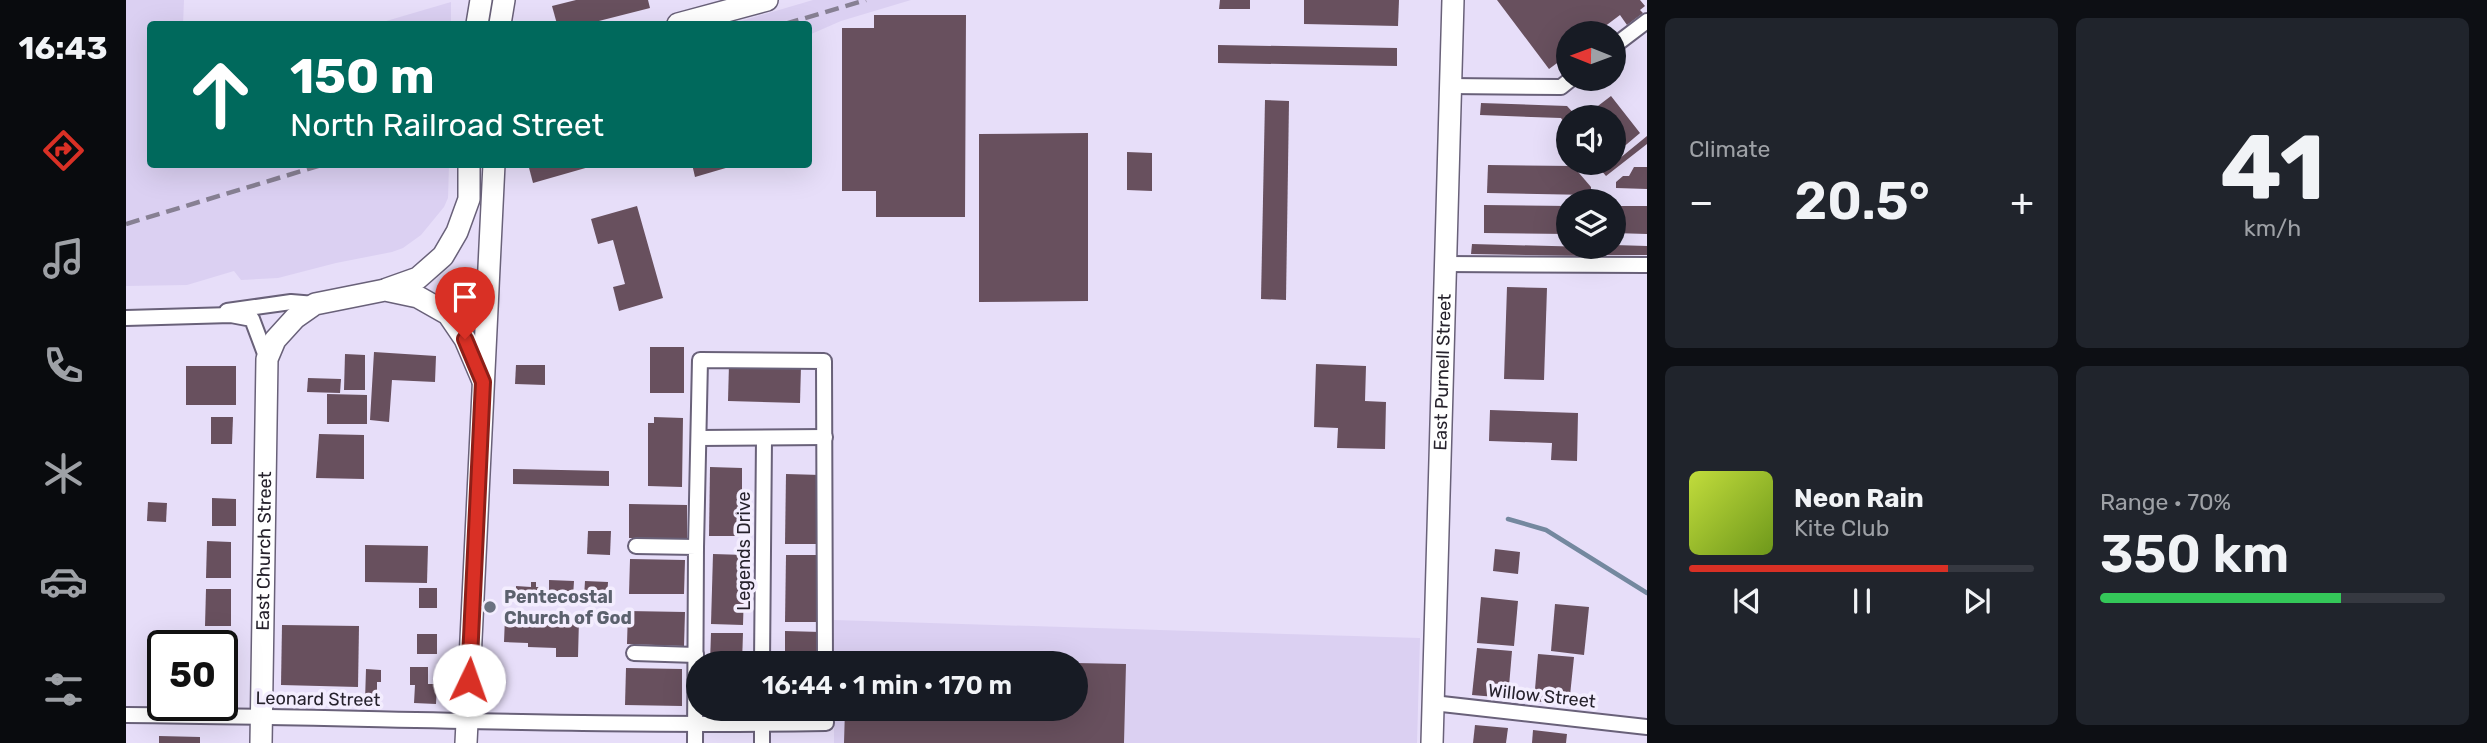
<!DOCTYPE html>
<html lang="en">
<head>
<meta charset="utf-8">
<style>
  :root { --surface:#171b24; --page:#20242c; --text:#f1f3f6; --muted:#9ea1a6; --line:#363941; --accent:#d93025 }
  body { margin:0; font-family:Rubik,sans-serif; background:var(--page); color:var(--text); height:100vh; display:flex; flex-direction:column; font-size:26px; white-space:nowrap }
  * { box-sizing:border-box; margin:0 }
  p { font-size:23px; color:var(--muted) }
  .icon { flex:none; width:38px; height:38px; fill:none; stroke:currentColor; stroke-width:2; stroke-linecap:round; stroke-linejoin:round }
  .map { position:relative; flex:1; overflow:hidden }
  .panel { display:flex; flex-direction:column; gap:18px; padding:18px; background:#0d0f14; width:840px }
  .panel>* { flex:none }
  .banner { position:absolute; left:21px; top:21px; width:665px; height:147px; border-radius:7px; box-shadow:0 7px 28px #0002; background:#00695c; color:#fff; overflow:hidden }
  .needle { width:46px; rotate:271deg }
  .controls { position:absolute; left:1430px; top:21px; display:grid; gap:14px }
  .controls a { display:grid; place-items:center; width:70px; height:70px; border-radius:50%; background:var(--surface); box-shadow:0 7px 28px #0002; font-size:35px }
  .speed { position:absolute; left:21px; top:630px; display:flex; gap:14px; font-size:35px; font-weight:700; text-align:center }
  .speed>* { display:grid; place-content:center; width:91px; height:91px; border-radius:50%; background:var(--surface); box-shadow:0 7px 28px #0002; line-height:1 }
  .speed .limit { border:4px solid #111; border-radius:10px; background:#fff; color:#111 }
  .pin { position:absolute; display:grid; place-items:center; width:60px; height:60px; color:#fff; margin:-72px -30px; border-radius:50% 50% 50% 0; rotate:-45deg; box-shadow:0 0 7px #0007 }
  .pin .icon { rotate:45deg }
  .me { position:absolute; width:77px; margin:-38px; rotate:3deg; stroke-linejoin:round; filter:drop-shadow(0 0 5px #0008) }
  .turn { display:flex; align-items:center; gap:24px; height:147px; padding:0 28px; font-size:32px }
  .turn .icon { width:91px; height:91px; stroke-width:2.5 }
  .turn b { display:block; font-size:49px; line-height:60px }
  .big { font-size:52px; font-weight:600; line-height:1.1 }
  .panel .widget { flex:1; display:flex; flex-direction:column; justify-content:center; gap:10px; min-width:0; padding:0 24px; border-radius:10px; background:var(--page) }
  .panel .dial { align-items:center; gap:0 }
  .dial b { font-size:91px; line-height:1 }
  .song { display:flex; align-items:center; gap:21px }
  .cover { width:84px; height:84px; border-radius:10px; background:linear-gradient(135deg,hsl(70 70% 55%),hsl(80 70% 35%)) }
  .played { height:7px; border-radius:4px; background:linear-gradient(90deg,var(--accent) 75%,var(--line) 75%) }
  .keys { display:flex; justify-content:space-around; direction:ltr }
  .heat { display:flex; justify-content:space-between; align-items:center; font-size:38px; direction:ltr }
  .charge { height:10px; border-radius:5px; background:linear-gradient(90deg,#34c759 70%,var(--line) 0) }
  .panel .tiles { flex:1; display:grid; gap:18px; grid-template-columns:repeat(2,1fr) }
  .trip { position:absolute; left:560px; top:651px; width:402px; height:70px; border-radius:35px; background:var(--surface); box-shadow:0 7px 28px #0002; font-weight:600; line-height:70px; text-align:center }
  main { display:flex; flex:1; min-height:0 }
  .tab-bar { display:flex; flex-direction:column; width:126px; justify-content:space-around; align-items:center; background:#090b0e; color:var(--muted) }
  .tab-bar .icon { width:49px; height:49px }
  .tab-bar .selected { color:var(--accent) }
  .tab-bar b { font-size:32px; color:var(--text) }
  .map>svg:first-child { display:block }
  .built { fill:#dbd0f2 }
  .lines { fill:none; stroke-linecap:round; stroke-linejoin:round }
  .stream { stroke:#74889f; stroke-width:4.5 }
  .building { fill:#68505e }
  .street-casing { stroke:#696179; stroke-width:18 }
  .secondary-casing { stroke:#696179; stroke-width:24 }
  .street { stroke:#fff; stroke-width:14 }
  .secondary { stroke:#fff; stroke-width:21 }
  .rail { stroke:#878093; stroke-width:4.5; stroke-dasharray:14 7; stroke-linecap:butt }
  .route-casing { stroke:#8d1f18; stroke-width:18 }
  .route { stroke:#d93025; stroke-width:12 }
  .worship-dot { fill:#6b7280; stroke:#f3edfe; stroke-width:2.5 }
  .labels { text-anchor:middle; stroke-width:7; stroke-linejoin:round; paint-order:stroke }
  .street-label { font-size:18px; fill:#26222c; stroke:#f3edfe }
  .worship-label { font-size:18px; font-weight:bold; fill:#5b616d; stroke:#f3edfe; text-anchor:start }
</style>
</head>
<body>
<main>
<nav class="tab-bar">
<b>16:43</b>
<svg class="icon selected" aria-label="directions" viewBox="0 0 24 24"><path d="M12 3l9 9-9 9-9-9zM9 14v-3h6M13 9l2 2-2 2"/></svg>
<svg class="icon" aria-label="music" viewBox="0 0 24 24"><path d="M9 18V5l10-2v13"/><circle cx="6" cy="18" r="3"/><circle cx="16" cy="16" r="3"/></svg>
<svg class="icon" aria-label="phone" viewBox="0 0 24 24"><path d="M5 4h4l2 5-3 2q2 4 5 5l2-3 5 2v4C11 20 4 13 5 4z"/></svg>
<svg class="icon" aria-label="climate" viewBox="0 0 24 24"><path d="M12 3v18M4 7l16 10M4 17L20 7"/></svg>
<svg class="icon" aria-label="car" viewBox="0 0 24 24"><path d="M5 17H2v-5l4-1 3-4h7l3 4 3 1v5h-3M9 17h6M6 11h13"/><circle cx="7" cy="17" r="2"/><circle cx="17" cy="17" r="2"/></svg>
<svg class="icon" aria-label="filters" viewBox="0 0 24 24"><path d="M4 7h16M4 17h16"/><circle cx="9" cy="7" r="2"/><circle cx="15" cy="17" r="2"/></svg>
</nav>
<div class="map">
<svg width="1521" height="743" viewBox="0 0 1521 743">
  <rect width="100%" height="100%" fill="#e7def9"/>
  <!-- built -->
  <g class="built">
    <polygon points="0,0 58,0 57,24 24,24 24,164 323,165 322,198 318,207 295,235 277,248 266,252 210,263 152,278 115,280 108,271 61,285 0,286"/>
    <polygon points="687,0 785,0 715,21 683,35 682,24 605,24"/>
    <polygon points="325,2 325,24 250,24"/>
    <polygon points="708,620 1294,638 1291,743 708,743 708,709 950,709 950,663 708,663"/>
  </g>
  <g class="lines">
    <!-- stream -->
    <polyline class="stream" points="1382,519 1420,530 1521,593"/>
  </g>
  <!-- building -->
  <g class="building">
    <polygon points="450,0 522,0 524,8 461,24 431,24 426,6"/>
    <polygon points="1094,0 1124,0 1124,9 1093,9"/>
    <polygon points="1178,0 1273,0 1272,26 1178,24"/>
    <polygon points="1371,0 1514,0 1519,6 1514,10 1517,13 1501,25 1494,15 1470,33 1442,33 1442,55 1423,69"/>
    <polygon points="748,15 840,15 839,217 750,217 750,191 716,191 716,28 748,28"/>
    <polygon points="1092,45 1271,48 1271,66 1092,63"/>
    <polygon points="1485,96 1514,133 1488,155 1488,117 1469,117 1464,112"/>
    <polygon points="1139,100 1163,101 1160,300 1135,299"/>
    <polygon points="1355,103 1441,106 1451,117 1442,117 1442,128 1435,118 1354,115"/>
    <polygon points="962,133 962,301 853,302 853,134"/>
    <polygon points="1521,136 1521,144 1480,176 1469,163 1488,163"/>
    <polygon points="1001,152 1026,153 1026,191 1001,190"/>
    <polygon points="402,164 469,164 470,165 407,183"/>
    <polygon points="566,164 609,164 610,165 569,177"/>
    <polygon points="1362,165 1447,166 1465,187 1465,195 1361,193"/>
    <polygon points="1508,167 1521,167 1521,189 1490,188 1490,182 1497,176 1503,176"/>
    <polygon points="1358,205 1442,206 1442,234 1358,233"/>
    <polygon points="511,206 537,298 493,311 487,287 499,284 487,240 472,244 465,219"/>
    <polygon points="1488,206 1521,206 1521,234 1488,233"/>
    <polygon points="1346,244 1463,247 1463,256 1345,254"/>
    <polygon points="1488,245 1521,246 1521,255 1473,255 1473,247"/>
    <polygon points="1381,287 1421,288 1418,380 1378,379"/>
    <rect x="524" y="347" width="34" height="46"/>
    <polygon points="248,352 310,356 309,382 266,380 263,422 244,420"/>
    <polygon points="219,354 239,355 239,390 218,390"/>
    <polygon points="603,364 675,366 674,403 602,401"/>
    <polygon points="1190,364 1240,366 1239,401 1260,402 1259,449 1211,448 1212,428 1188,427"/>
    <polygon points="390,365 419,365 419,385 389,384"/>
    <rect x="60" y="366" width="50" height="39"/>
    <polygon points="182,378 215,379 214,393 181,392"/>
    <polygon points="201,394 241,395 241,424 201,424"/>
    <polygon points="1364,410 1452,413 1451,461 1425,460 1426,443 1363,441"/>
    <polygon points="85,417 107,417 106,444 85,444"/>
    <polygon points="528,417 557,418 556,487 522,486 522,423 528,423"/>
    <polygon points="193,434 238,435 238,479 190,478"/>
    <polygon points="584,467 616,468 616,536 583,536"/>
    <polygon points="387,469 483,471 483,486 387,484"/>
    <polygon points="660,474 695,475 693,544 659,544"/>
    <polygon points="86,498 110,499 110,526 86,526"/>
    <polygon points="22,502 41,503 40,522 21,521"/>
    <polygon points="503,504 561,505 561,538 503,538"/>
    <polygon points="462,531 485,531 484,555 461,554"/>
    <polygon points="81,541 105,542 105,578 80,578"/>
    <polygon points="239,545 302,546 301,583 239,582"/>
    <polygon points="1369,549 1394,552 1392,574 1367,571"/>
    <polygon points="587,554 619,555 617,625 585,624"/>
    <polygon points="660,555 695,555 694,622 659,622"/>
    <polygon points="504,559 559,560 558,594 503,594"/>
    <polygon points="423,580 448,581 447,598 423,596"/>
    <polygon points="459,581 482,582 481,598 458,597"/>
    <polygon points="405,582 410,582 410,587 413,587 412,603 390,601 390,586 405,587"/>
    <rect x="293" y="588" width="18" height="20"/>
    <polygon points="80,589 105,589 105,626 79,626"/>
    <polygon points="1355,597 1392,601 1388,646 1351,643"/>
    <polygon points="1429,604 1463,607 1458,655 1425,651"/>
    <polygon points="502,611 559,612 558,646 501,644"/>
    <polygon points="379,617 453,619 452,657 430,657 430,648 402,647 402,643 378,642"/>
    <polygon points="156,625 233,626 232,687 155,685"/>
    <polygon points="659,631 695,632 694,663 659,663"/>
    <polygon points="585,633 617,633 616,663 584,663"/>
    <rect x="291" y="634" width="20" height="20"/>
    <polygon points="1351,648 1386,651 1382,698 1346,695"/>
    <polygon points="1412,654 1448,657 1443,705 1408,701"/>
    <polygon points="720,657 871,661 871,663 720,663"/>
    <polygon points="950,663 1000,664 998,743 718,743 719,709 950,709"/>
    <polygon points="284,667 302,667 302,684 311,684 310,704 288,703 289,685 284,685"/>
    <polygon points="500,668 556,669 556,706 499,705"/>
    <polygon points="240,669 255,670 255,682 251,682 251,701 239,701"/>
    <rect x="96" y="678" width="10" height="19"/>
    <polygon points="1349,725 1382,728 1380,743 1347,743"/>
    <polygon points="1407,730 1441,734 1440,743 1406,743"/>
    <polygon points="33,736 74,737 74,743 33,743"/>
  </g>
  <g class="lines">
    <defs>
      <g id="street">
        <polyline points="1488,46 1521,21"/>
        <polyline points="1323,86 1435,87 1445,79"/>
        <polyline points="1319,264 1521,265"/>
        <polyline points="101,311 165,302 189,304"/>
        <polyline points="0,318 105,315 126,319 141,359"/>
        <polyline points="573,438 699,437"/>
        <polyline points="510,546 570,547 569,743"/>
        <polyline points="570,547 574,360 698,361 699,663"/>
        <polyline points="508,653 570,655"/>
        <polyline points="636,663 638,439"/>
        <polyline points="1307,703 1521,727"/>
        <path d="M0,715C233,717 466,727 700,723L699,709"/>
        <polyline points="636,743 636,709"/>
      </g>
      <g id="secondary">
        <polyline points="351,24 355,0"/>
        <polyline points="374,24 378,0"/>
        <polyline points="552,24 641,0"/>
        <polyline points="261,289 292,278 317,256 331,232 343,199 343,164"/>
        <path id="s1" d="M135,743L141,359L149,340L169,318L189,304L259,290L292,297L322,314L339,339L357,381"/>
        <polyline points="340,743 368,164"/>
        <path id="s2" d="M1306,743L1327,0"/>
      </g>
    </defs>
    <!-- street casing -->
    <use href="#street" class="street-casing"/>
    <!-- secondary casing -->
    <use href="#secondary" class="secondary-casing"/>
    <!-- street -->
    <use href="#street" class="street"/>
    <!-- secondary -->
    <use href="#secondary" class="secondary"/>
    <!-- rail -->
    <g class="rail">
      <polyline points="659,24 740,0"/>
      <polyline points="0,224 199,164"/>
    </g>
  </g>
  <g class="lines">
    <defs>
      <polyline id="route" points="339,339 357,382 343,680"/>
    </defs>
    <!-- route casing -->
    <use href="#route" class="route-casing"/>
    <!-- route -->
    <use href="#route" class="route"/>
  </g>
  <!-- markers -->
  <circle class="worship-dot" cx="364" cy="607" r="7"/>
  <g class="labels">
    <!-- street labels -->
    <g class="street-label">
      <text dy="6" stroke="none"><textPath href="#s2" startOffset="371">East Purnell Street</textPath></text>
      <text dy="6" stroke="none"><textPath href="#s1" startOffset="192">East Church Street</textPath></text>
      <text transform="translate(618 551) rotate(-90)" y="6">Legends Drive</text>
      <text transform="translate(1416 696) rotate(6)" y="6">Willow Street</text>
      <text transform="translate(192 699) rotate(1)" y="6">Leonard Street</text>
    </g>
    <!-- worship labels -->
    <g class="worship-label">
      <text x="378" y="603">Pentecostal<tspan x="378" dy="21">Church of God</tspan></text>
    </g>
  </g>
</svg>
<div class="controls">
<a><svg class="needle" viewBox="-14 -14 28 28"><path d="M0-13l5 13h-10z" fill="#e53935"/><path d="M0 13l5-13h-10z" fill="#9ea1a6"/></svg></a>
<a><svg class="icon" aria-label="sound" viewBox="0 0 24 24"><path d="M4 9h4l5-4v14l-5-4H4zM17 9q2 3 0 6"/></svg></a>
<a><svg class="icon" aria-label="layers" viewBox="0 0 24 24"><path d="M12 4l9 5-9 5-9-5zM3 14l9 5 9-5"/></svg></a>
</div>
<div class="speed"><div class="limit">50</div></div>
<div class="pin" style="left:339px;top:339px;background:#d93025"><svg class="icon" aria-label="arrive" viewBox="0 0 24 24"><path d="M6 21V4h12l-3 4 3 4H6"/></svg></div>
<svg class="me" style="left:343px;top:680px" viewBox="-20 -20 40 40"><circle r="19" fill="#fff"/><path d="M0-13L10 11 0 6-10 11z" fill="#d93025"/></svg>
<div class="trip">16:44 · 1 min · 170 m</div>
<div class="banner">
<div class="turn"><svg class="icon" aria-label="ahead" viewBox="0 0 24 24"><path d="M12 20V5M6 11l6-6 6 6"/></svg><div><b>150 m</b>North Railroad Street</div></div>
</div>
</div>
<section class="panel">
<div class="tiles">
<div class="widget"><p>Climate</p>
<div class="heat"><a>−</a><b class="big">20.5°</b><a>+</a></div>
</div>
<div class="widget dial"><b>41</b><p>km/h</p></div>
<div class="widget">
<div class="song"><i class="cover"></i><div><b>Neon Rain</b><p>Kite Club</p></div></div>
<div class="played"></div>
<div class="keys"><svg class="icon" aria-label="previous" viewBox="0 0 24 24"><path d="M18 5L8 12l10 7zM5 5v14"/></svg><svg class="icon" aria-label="pause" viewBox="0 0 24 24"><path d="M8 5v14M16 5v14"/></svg><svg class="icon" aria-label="next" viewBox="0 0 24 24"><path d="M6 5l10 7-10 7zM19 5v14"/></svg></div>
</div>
<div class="widget"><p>Range · 70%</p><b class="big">350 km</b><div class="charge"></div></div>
</div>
</section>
</main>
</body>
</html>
